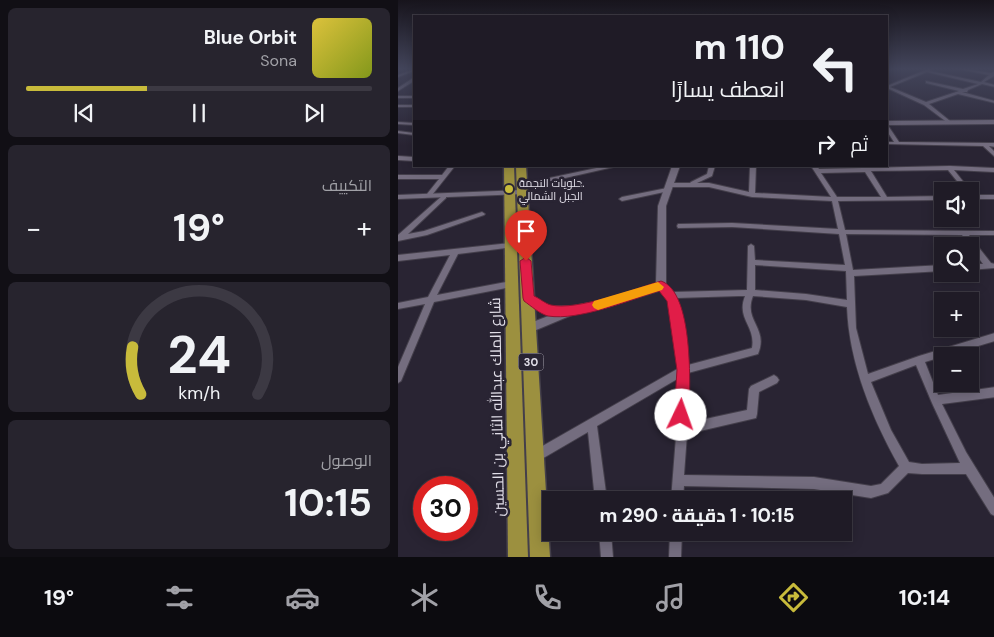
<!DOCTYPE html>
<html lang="ar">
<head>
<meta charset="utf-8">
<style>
  :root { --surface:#1f1b26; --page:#27242e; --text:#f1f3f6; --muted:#a1a1a7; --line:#3c3943; --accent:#c8bb3b }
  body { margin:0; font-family:"DM Sans",Cairo,sans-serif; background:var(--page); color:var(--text); direction:rtl; height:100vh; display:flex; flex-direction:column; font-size:19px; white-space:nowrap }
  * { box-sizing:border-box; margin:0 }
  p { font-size:16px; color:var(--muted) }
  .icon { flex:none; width:28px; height:28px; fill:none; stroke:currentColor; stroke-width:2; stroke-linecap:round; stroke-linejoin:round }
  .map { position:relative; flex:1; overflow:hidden; direction:ltr }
  .details { display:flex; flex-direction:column; gap:8px; padding:8px; background:#110f15; width:398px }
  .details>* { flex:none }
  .banner { position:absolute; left:15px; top:15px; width:475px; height:152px; border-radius:0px; box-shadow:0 2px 12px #0003,0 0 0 1px var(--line); direction:rtl; background:#1f1b26; color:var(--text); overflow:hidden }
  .controls { position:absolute; left:536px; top:182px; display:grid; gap:10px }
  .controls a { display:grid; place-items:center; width:45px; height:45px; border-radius:0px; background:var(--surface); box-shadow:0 2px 12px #0003,0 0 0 1px var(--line); font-size:25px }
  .speed { position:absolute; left:15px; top:476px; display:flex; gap:10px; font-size:25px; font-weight:700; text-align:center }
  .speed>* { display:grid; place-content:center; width:65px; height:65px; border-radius:50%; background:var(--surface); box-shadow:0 2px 12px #0003,0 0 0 1px var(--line); line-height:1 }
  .speed .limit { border:8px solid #d22; background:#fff; color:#111 }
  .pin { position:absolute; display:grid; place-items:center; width:42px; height:42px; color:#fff; margin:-51px -21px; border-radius:50% 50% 50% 0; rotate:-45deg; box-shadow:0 0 5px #0007 }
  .pin .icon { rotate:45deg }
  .me { position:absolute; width:55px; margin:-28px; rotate:3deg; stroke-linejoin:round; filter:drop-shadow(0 0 4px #0008) }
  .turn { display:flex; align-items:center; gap:18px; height:105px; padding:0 20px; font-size:22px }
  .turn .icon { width:65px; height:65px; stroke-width:2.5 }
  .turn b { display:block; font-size:35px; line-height:42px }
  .then { display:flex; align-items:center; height:48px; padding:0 20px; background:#0003; gap:10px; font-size:19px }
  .big { font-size:38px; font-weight:700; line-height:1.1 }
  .details .widget { flex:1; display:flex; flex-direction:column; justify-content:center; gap:8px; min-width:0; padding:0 18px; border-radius:8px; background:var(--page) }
  .details .dial { align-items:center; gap:0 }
  .dial svg { height:130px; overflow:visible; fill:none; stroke:var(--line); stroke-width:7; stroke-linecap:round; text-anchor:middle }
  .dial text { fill:var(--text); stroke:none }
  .song { display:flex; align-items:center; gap:15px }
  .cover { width:60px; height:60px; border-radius:8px; background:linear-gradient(135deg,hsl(50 70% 55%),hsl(70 70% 35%)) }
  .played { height:5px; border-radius:2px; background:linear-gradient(90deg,var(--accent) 35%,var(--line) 35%) }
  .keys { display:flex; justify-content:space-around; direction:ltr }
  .heat { display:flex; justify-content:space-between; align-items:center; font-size:28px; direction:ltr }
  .trip { position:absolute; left:144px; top:491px; width:310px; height:50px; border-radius:0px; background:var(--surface); box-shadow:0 2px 12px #0003,0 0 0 1px var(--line); font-weight:700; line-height:50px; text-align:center; direction:rtl }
  .tabs { display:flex; height:80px; justify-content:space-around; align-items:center; background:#0c0b0f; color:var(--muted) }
  .tabs .icon { width:35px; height:35px }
  .tabs .on { color:var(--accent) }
  .tabs b { font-size:22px; color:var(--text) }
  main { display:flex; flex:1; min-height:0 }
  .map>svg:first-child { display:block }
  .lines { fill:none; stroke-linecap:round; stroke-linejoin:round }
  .minor-casing { stroke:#443f4b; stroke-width:2 }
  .tertiary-casing { stroke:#443f4b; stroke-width:2 }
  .primary-casing { stroke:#443f4b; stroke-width:3 }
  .minor { fill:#746d7f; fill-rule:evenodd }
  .tertiary { fill:#746d7f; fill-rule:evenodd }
  .primary { fill:#9c903f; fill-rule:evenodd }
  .route { fill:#e11d48; stroke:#92132f }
  .slow { fill:#f59e0b }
  .poi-dot { fill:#c8bb3b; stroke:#292433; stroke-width:2 }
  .labels { text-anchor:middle; stroke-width:5; stroke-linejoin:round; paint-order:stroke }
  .far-poi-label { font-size:11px; fill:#e1dee8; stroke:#292433; text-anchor:start }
  .shield { fill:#292433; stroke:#aaa6b2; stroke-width:1 }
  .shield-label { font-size:11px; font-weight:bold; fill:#e1dee8 }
  .near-street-label { font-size:15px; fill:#e1dee8; stroke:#292433 }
</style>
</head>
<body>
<main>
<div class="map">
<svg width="597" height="557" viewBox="0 0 597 557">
  <rect width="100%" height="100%" fill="#292433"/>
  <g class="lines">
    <defs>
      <g id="minor">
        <polygon points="491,68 496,68 489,71 489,69"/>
        <path d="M532,68L535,69L532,71L583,82L591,75L555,68H563L593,73L597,71L596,76L586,82L597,85V87L584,84L570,90L569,92H564L597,101V103L560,94L531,104L552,121V123H550L526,105L489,88V86ZM529,72L580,84L565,89L528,81V83L561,91L528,102L492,87Z"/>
        <polygon points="16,69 16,71 0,77 0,75"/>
        <polygon points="15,78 16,78 16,81 0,91 0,88"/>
        <rect x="0" y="96" width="16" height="2"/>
        <rect x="0" y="105" width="16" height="2"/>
        <polygon points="0,122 16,123 16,125 0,124"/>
        <polygon points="489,127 491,127 501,142 597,143 597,147 591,146 597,152 597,157 585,146 489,144 489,142 496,142 489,131"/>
        <polygon points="0,131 16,133 16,135 0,133"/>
        <polygon points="0,156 16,157 16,161 0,160"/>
        <polygon points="51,166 57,166 34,195 32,196 29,194 41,179 0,179 0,175 44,175"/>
        <polygon points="208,166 220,166 123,188 120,186 123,184"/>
        <path d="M311,166H317L314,176L299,183H311L351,192L352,166H358L357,193L433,197L413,166H419L421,169L552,166L597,168V172L556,170L572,190L573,191L572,192L567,191L550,170L473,171L489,197L545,196V200L440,201L447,230L597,231V235H571L593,263L597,264V268L572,270V264H585L564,235L448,234L455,270L545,265V271L456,276L458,328L470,374L521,356L597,333V341L527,362L540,395L597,387V397L544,404L568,452L597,499V516L593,514L568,474H524L510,473L490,493L473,498L416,489L286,486L285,500H273L279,424L281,378L199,426L209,500H197L190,432L142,460L138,461L134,460L133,456L134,452L281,368L279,342L276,317L270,297L259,286L260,284H266L275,292L349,290L350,246L353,244L356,246L357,260L447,265L441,234L334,227L280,228L279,226L280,224H282L334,223L440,229L434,201L354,197L311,187H273L270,185L273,183H292L293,182L309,174ZM467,172L483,197H439L423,173ZM357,265L448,271L449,300L408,294L357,290ZM341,296H347C338,319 358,326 354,348L290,365C288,342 285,320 278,298ZM355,296L408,300L449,307C451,363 474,418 501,466L483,484L473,486L416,477L286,475L289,434L358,418L359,414L361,392L379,383L381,380L379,377L376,375L353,386L351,389L349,410L289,423L290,373L360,354C371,328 345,321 355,296ZM518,365L534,403L562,463L524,464L511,462L493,430L473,382Z"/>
        <polygon points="269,188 271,189 271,191 224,201 221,199 224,197"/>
        <polygon points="46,195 48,196 48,198 10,234 26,231 84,212 87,214 86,215 29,235 0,241 0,235 44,196"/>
        <rect x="572" y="195" width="25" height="4"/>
        <polygon points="113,243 116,245 115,247 60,254 39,295 113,281 116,282 117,284 116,286 113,287 36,302 3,381 0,383 0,367 27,304 0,309 0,303 30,297 52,255 0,261 0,255"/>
        <polygon points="201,532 213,532 215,557 203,557"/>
        <polygon points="272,532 284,532 283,557 271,557"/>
      </g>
      <g id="tertiary">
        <polygon points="597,120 597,124 489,125 489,121"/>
        <path d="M274,166H282L268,206V286L267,289L206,308L174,315L131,333L127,331L125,328L127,325L153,315C142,312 131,307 125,298L126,295H134L150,306H175L206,300L258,284L260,206Z"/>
        <polygon points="123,190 126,190 126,194 0,199 0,195"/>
      </g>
      <g id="primary">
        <polygon points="106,166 116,166 130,557 110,557"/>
        <polygon points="118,166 128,166 152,557 132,557"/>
      </g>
    </defs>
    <!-- minor casing -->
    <use href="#minor" class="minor-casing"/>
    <!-- tertiary casing -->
    <use href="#tertiary" class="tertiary-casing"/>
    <!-- primary casing -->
    <use href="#primary" class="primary-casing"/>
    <!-- minor -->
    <use href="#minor" class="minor"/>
    <!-- tertiary -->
    <use href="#tertiary" class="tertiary"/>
    <!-- primary -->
    <use href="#primary" class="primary"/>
  </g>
  <!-- sky -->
  <linearGradient id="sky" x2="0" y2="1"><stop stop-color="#17141c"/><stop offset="0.47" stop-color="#43455b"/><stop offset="1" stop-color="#43455b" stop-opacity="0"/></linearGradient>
  <rect width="597" height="146" fill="url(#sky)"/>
  <!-- route -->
  <path class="route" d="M128,257L133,261L136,296C141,298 148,304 153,305C178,311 237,289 263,281C296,292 292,387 291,415L289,421L283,423L278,421L276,415L279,370L269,301L261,291C231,300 181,321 150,316C142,314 133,306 126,301L125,298L122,261Z"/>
  <!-- slow -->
  <polygon class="slow" points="260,282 266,287 264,290 200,310 196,308 194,305 196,301"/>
  <!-- markers -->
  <circle class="poi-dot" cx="111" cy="189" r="5"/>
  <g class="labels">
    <!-- far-poi labels -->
    <g class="far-poi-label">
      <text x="121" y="187">حلويات النجمة.<tspan x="121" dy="13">الجبل الشمالي</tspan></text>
    </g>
    <!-- shield labels -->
    <rect class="shield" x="120.5" y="353.5" width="25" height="17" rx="4"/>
    <g class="shield-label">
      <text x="133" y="366">30</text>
    </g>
    <!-- near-street labels -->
    <g class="near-street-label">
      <text transform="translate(99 407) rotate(-91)" y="5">شارع الملك عبدالله الثاني بن الحسين</text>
    </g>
  </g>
</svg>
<div class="controls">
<a><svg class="icon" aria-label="sound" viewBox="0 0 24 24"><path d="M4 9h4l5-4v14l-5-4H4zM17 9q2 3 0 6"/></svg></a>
<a><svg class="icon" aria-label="search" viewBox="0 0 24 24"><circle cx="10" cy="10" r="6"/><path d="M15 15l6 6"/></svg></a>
<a>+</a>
<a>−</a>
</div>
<div class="speed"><div class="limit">30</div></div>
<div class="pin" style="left:128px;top:261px;background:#d93025"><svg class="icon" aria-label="arrive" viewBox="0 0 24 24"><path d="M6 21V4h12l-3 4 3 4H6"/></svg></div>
<svg class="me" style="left:283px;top:415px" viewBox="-20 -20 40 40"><circle r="19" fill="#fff"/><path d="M0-13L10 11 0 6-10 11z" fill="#e11d48"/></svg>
<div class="trip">10:15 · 1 دقيقة · 290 m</div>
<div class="banner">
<div class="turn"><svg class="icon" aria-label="left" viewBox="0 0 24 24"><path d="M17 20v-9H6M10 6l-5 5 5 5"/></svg><div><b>110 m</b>انعطف يسارًا</div></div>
<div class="then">ثم<svg class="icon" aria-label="right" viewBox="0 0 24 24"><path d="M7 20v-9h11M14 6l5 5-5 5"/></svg></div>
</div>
</div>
<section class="details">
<div class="widget">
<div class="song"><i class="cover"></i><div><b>Blue Orbit</b><p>Sona</p></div></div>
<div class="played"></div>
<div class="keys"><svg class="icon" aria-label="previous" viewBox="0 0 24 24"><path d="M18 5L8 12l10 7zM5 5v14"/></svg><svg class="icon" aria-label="pause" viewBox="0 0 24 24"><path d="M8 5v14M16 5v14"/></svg><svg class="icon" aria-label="next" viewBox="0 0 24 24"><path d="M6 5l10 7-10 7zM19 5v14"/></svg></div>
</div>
<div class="widget"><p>التكييف</p>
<div class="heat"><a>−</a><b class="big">19°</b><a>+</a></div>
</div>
<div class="widget dial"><svg viewBox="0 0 100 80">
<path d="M14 69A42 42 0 1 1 86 69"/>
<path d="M14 69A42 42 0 0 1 9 40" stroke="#c8bb3b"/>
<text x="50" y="56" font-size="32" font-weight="700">24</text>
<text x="50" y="72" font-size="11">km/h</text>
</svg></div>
<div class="widget"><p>الوصول</p><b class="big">10:15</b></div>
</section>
</main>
<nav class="tabs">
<b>10:14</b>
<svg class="icon on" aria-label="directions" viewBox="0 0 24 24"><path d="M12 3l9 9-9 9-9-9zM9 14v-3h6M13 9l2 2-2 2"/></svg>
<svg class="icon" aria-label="music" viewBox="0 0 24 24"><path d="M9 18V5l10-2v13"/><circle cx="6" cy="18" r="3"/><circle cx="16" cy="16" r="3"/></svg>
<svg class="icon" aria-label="phone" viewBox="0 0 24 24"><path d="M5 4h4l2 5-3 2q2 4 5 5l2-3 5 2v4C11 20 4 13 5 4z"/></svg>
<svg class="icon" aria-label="climate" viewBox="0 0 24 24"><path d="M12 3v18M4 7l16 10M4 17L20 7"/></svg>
<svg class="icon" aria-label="car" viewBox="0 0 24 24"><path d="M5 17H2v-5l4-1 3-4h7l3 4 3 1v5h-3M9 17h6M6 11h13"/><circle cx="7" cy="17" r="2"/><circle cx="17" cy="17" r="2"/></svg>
<svg class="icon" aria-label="filters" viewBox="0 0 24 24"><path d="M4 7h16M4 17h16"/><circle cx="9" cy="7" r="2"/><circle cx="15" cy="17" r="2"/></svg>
<b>19°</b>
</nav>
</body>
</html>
